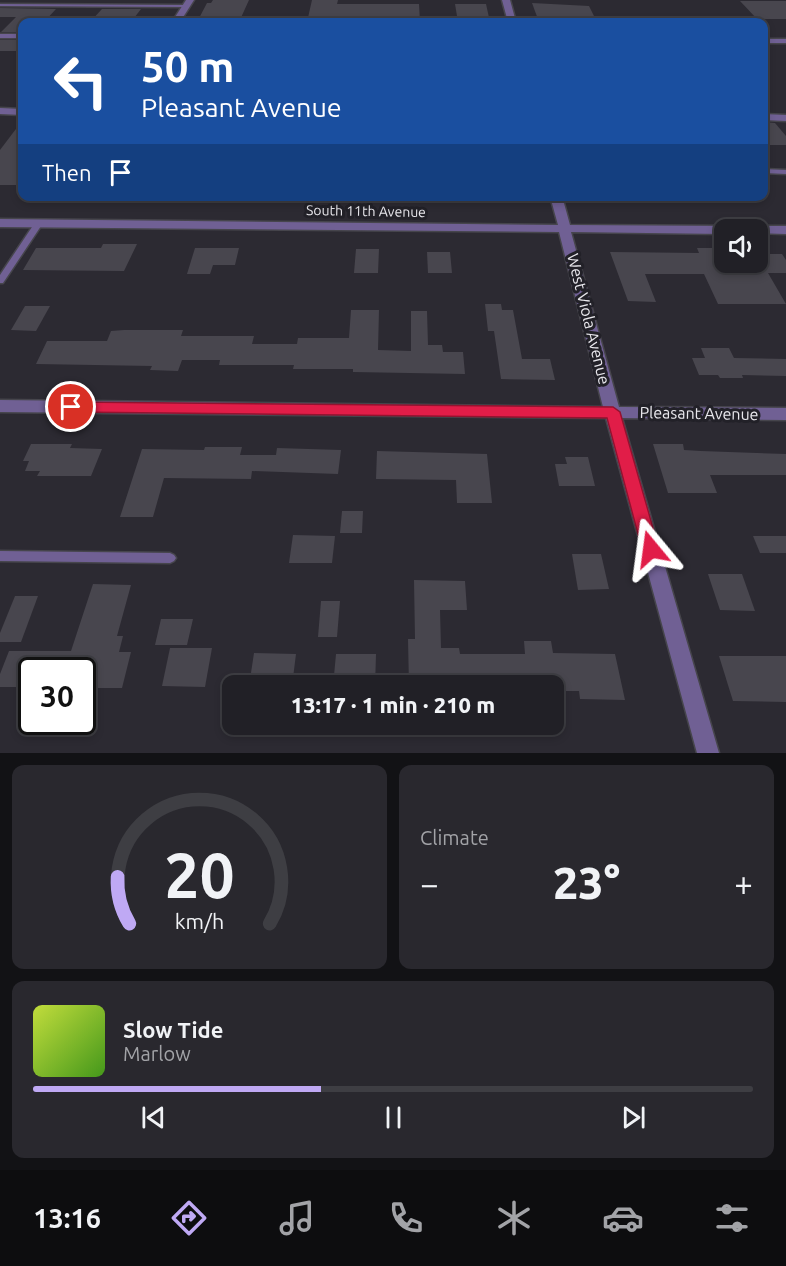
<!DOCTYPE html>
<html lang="en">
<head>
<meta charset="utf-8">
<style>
  :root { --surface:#212026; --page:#29282e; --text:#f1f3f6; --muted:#a2a3a7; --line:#3e3e43; --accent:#bfa9f4 }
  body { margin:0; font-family:Ubuntu,sans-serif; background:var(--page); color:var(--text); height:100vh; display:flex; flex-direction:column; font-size:22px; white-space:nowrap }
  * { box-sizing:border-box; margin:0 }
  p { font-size:20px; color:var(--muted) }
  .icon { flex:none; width:33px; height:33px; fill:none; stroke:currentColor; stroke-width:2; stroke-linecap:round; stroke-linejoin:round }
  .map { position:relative; height:753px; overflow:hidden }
  .panel { display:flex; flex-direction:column; gap:12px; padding:12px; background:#121215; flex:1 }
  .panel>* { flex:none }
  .top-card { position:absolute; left:18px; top:18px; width:750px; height:183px; border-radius:12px; box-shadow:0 3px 9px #0003,0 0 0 2px var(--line); background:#1a4fa0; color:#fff; overflow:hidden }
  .tools { position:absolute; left:714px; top:219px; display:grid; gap:12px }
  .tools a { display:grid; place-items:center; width:54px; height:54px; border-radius:12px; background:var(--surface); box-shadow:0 3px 9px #0003,0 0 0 2px var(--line); font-size:30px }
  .speed { position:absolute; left:18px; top:657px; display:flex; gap:12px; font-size:30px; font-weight:700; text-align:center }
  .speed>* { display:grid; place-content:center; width:78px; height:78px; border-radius:50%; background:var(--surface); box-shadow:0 3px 9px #0003,0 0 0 2px var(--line); line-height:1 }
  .speed .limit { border:3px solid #111; border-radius:9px; background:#fff; color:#111 }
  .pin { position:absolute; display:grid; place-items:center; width:51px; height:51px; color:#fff; margin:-26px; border:3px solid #fff; border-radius:50%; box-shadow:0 2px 6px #0007 }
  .me { position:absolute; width:66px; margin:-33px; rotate:344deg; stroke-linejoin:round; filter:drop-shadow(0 0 4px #0008) }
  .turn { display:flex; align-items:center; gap:21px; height:126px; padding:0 24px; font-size:27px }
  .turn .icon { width:78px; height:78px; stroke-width:2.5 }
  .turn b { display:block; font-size:42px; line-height:51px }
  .then { display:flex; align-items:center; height:57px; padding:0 24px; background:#0003; gap:12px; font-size:22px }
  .big { font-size:45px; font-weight:800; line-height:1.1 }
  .panel .card { flex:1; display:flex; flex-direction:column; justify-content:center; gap:9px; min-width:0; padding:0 21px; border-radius:12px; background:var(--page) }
  .panel .dial { align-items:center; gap:0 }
  .dial svg { height:156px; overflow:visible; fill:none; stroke:var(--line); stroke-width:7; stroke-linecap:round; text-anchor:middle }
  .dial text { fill:var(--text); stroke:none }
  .song { display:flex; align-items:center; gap:18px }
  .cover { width:72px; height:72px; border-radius:9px; background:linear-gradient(135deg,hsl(70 70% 55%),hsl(100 70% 35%)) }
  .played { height:6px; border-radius:3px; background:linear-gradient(90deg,var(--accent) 40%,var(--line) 40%) }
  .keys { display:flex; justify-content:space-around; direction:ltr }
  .heat { display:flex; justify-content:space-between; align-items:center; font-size:33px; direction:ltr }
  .panel .tiles { flex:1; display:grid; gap:12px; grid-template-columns:1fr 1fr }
  .card:last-child { grid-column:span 2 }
  .trip { position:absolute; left:222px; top:675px; width:342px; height:60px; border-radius:12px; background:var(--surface); box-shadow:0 3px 9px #0003,0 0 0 2px var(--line); font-weight:800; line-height:60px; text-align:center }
  .dock { display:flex; height:96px; justify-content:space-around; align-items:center; background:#0d0d0f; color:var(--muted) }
  .dock .icon { width:42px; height:42px }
  .dock .active { color:var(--accent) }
  .dock b { font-size:27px; color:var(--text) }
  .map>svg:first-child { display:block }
  .building { fill:#48464e }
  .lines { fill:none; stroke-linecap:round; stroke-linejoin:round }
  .lane-casing { stroke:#46454c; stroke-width:3 }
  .street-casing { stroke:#46454c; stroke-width:3 }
  .lane { fill:#706094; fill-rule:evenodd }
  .street { fill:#706094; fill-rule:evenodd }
  .route { fill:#e11d48; stroke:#92132f; stroke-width:1.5 }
  .labels { text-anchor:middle; stroke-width:6; stroke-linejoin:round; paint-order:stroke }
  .far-street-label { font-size:14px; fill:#e9e8ed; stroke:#222128 }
  .street-label { font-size:16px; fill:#e9e8ed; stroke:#222128 }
</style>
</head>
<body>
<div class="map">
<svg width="786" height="753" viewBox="0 0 786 753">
  <rect width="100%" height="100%" fill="#2c2a32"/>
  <!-- building -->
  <g class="building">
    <polygon points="213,0 249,0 239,22 197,22 207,3 211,3"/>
    <polygon points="312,0 338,0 337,4 419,4 420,22 307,22"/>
    <polygon points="740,1 786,1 786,19 757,19"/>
    <polygon points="532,3 589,6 597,22 539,22"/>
    <polygon points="455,4 486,4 490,22 458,22"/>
    <polygon points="0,8 56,9 44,22 22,22 22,32 1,32 16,17 0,17"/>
    <polygon points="102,9 141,9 131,22 90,22"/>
    <rect x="0" y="40" width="22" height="11"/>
    <polygon points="22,121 22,177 17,185 0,185 0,150"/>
    <polygon points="764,122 775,123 786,136 786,145 764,145"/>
    <polygon points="103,244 137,244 124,271 23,270 36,248 101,248"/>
    <polygon points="195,248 239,248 235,265 213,265 210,274 187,274"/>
    <polygon points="697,248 724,248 724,262 758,262 758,254 782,254 786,260 786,273 768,273 786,304 718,304 704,274 645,274 656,302 628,301 610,252 699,253"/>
    <polygon points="356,249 379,249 378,273 354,273"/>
    <polygon points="427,252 450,252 452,273 428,273"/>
    <polygon points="485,304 501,304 502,310 513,310 522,359 550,359 555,380 501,379 494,331 488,331"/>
    <polygon points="25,306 50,306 36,331 11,330"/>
    <polygon points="351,310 379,310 378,350 411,351 411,311 427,311 428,345 442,345 443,352 463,352 465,374 353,372 353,369 293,369 294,365 219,365 220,360 182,360 178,371 150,370 152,366 36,364 47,341 107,341 111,331 124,330 183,330 181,336 254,336 252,344 297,344 298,338 349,338"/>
    <polygon points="701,348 729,348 734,358 786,359 786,376 742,375 743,378 720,378 718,375 699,375 692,358 705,358"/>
    <polygon points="31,444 72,444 70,448 102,449 91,476 37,476 40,471 25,471 29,461 23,461"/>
    <polygon points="653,444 683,444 684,450 701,451 786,454 786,475 710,475 717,493 668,493"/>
    <polygon points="205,447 242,447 240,455 276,455 277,448 341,450 338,474 252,471 251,479 164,478 153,517 120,517 142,449 204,450"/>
    <polygon points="377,451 487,454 492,503 457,503 456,480 376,479"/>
    <polygon points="565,457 588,457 595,486 559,486 555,464 567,464"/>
    <polygon points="342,511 363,511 362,533 340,533"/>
    <polygon points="293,535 335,536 332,563 289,563"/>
    <polygon points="753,536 786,536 786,553 760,553"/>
    <polygon points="572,554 601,554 609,589 578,590"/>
    <polygon points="708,574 742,574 755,611 720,610"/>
    <polygon points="414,580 465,581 467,610 440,610 441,648 459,648 460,654 525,654 524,641 551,641 553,653 615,654 625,700 580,699 579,691 554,691 554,686 409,686 408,639 415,639"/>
    <polygon points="93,584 131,585 117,636 123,636 119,652 131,652 122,688 82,688 82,670 32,670 32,687 0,687 0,674 9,651 71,651"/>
    <polygon points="15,596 38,596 21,642 0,642 0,633"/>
    <polygon points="321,601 340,601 337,637 318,637"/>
    <polygon points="161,619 193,619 187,645 155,645"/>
    <polygon points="170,648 212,648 205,687 162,686"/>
    <polygon points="254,653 296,654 292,686 249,686"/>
    <polygon points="336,654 376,654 375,686 333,686"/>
    <polygon points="719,656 786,656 786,702 733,701"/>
  </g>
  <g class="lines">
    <defs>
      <g id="lane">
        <polygon points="0,4 186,5 188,6 186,7 0,6"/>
        <polygon points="764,169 786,170 786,174 764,173"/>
        <polygon points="36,221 39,221 43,223 3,283 0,283 0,275"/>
        <polygon points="0,551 170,553 174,555 176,558 174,561 170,563 0,561"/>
      </g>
      <g id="street">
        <polygon points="186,0 194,0 180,22 172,22"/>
        <polygon points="502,0 510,0 516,22 508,22"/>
        <rect x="0" y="34" width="22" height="4"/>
        <rect x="764" y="39" width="22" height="4"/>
        <polygon points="0,108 22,109 22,115 0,114"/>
        <polygon points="764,114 786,115 786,121 764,120"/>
        <polygon points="550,196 562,196 570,225 732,226 738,230 724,230 724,234 571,232 619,407 786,408 786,420 622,418 719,753 697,753 606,418 0,412 0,400 603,407 559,232 0,227 0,219 558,225"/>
        <polygon points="758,226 786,226 786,234 758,233 758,230 752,230"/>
      </g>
    </defs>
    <!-- lane casing -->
    <use href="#lane" class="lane-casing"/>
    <!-- street casing -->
    <use href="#street" class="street-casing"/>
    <!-- lane -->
    <use href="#lane" class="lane"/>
    <!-- street -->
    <use href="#street" class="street"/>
  </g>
  <!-- route -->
  <polygon class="route" points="71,402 613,407 620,412 659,549 657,554 651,556 645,554 642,549 607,418 71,412 64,407"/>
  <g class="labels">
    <!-- far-street labels -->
    <g class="far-street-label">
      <text transform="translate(366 211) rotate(1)" y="5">South 11th Avenue</text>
    </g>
    <!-- street labels -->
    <g class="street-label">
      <text transform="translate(589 319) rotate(76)" y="6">West Viola Avenue</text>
      <text transform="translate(699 413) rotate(1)" y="6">Pleasant Avenue</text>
    </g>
  </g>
</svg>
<div class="tools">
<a><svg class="icon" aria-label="sound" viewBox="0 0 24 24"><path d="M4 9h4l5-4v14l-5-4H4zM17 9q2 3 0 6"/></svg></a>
</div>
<div class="speed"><div class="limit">30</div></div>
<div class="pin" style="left:71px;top:407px;background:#d93025"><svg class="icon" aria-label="arrive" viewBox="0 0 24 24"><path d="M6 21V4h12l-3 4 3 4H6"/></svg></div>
<svg class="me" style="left:651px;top:549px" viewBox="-20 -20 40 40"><path d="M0-17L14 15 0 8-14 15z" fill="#e11d48" stroke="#fff" stroke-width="4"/></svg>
<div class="trip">13:17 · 1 min · 210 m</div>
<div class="top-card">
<div class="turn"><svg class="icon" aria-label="left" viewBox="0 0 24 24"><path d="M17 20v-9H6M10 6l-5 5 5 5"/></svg><div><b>50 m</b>Pleasant Avenue</div></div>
<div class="then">Then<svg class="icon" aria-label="arrive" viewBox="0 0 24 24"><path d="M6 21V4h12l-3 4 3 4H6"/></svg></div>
</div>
</div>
<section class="panel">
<div class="tiles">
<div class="card dial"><svg viewBox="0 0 100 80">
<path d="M14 69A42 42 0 1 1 86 69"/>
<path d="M14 69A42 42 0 0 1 8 45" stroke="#bfa9f4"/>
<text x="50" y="56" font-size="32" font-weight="700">20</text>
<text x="50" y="72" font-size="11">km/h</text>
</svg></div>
<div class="card"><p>Climate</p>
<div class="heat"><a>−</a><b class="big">23°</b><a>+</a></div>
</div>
<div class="card">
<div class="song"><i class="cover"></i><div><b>Slow Tide</b><p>Marlow</p></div></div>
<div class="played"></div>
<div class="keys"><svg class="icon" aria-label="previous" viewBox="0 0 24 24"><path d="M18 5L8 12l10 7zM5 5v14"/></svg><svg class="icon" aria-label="pause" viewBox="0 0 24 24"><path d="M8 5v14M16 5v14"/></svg><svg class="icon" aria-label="next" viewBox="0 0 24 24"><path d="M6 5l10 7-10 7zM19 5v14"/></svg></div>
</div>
</div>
</section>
<nav class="dock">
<b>13:16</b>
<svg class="icon active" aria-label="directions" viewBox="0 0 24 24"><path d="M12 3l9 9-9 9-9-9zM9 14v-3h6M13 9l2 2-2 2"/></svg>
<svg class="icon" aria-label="music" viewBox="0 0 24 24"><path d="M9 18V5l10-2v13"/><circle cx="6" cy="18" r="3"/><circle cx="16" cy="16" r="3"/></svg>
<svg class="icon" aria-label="phone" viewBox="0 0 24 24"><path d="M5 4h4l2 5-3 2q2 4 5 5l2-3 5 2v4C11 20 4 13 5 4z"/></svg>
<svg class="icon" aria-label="climate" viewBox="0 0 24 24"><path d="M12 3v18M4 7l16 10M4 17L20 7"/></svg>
<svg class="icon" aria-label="car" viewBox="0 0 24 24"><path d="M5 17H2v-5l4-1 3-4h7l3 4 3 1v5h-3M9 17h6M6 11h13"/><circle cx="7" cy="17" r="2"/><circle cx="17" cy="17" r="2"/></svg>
<svg class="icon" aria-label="filters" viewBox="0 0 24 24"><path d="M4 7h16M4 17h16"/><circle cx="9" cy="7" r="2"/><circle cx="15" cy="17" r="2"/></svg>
</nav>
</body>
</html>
